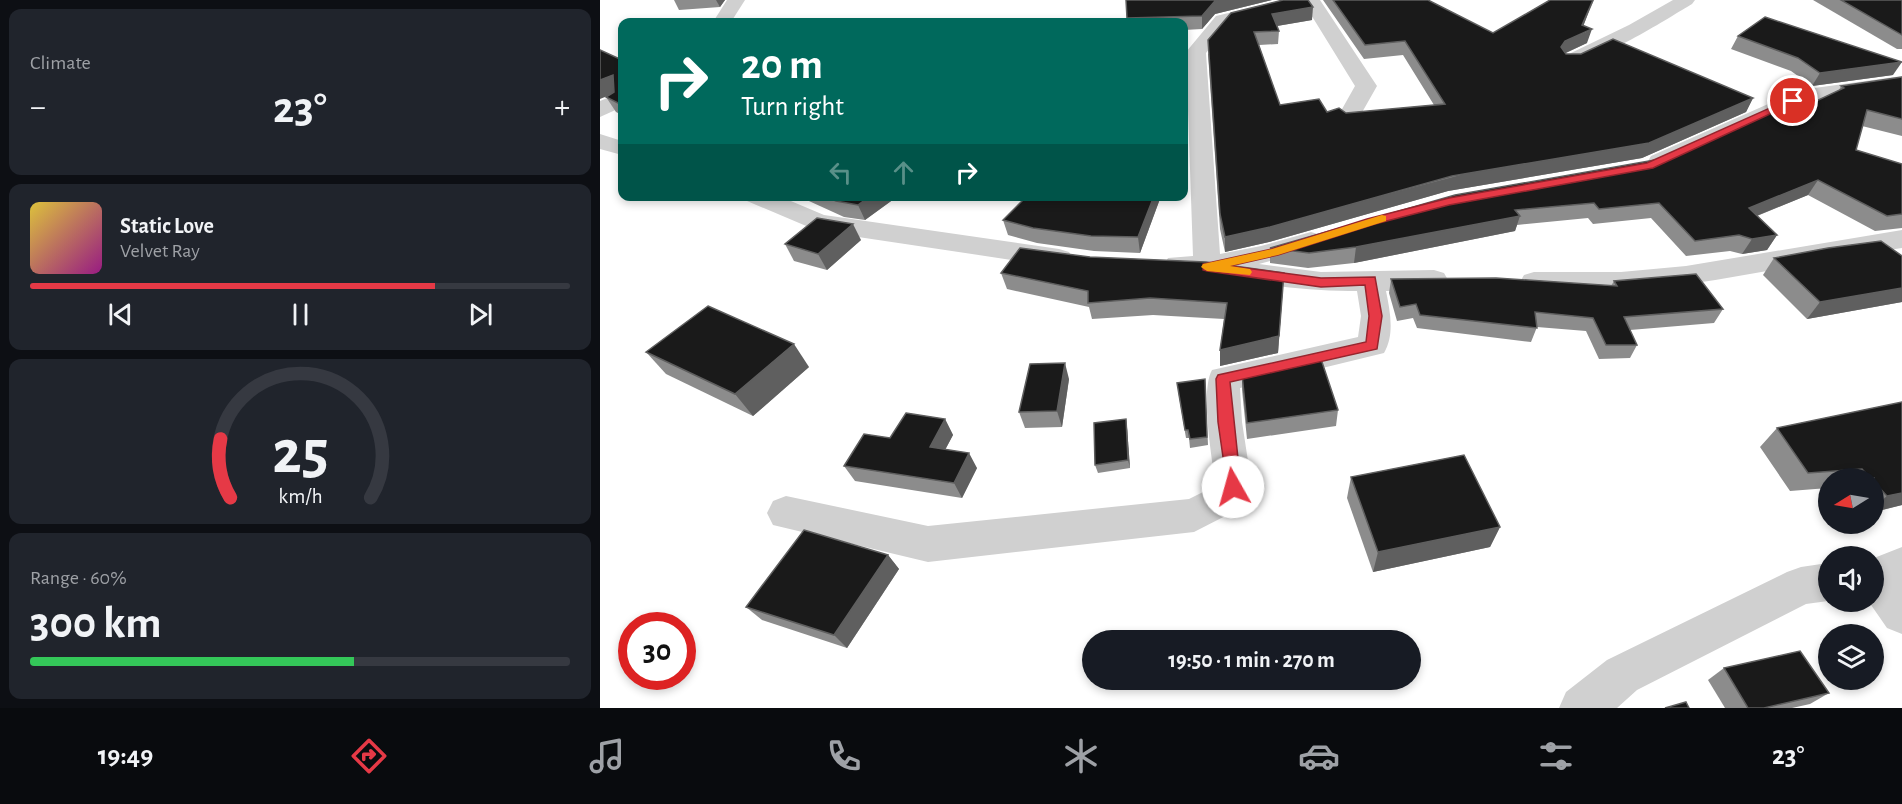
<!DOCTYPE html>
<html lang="en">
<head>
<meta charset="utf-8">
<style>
  :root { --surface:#171b24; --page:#20242c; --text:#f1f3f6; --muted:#9ea1a6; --line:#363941; --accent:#e63946 }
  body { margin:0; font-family:"Alegreya Sans",sans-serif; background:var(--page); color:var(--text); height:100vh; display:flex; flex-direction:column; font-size:22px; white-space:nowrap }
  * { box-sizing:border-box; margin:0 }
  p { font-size:20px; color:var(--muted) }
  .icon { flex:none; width:33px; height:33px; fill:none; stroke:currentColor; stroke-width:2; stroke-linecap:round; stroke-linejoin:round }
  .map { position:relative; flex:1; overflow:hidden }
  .side { display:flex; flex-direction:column; gap:9px; padding:9px; background:#0d0f14; width:600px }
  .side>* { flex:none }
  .banner { position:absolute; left:18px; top:18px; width:570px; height:183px; border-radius:12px; box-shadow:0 3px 9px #0003; background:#00695c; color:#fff; overflow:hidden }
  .needle { width:39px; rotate:259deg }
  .tools { position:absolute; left:1218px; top:468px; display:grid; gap:12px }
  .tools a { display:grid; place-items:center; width:66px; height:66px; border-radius:50%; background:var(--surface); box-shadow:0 3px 9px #0003; font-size:30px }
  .speed { position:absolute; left:18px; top:612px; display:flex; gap:12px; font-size:30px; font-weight:700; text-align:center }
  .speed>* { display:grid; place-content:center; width:78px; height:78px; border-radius:50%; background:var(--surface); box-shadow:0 3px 9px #0003; line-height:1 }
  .speed .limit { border:9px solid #d22; background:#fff; color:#111 }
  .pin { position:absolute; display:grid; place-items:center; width:51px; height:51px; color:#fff; margin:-26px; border:3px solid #fff; border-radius:50%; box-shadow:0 2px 6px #0007 }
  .me { position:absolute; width:66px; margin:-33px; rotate:353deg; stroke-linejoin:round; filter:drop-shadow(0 0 4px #0008) }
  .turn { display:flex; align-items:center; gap:21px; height:126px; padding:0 24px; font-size:27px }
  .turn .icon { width:78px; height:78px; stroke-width:2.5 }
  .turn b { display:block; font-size:42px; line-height:51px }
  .lanes { display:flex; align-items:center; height:57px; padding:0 24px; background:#0003; justify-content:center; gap:30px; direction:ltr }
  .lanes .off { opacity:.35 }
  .big { font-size:45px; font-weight:700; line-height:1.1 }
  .side .widget { flex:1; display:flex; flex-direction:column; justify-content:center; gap:9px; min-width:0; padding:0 21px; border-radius:12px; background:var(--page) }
  .side .dial { align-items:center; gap:0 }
  .dial svg { height:156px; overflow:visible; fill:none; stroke:var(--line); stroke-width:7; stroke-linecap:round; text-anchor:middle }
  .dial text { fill:var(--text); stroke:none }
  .song { display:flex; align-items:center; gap:18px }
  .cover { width:72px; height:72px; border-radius:9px; background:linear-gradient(135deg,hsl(50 70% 55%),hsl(310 70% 35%)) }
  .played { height:6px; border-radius:3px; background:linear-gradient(90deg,var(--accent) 75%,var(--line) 75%) }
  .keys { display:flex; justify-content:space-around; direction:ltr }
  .heat { display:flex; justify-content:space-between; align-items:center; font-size:33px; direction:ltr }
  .charge { height:9px; border-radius:4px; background:linear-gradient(90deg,#34c759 60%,var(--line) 0) }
  .trip { position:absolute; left:482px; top:630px; width:339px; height:60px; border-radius:30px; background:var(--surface); box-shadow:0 3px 9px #0003; font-weight:700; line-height:60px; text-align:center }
  .tab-bar { display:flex; height:96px; justify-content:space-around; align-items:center; background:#090b0e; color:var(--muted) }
  .tab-bar .icon { width:42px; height:42px }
  .tab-bar .selected { color:var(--accent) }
  .tab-bar b { font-size:27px; color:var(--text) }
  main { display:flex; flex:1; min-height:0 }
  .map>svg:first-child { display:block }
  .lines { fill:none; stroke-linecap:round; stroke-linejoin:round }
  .minor { fill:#d0d0d0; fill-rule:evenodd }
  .wall { fill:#8c8c8c }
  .shaded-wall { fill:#5f5f5f }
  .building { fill:#1a1a1a; stroke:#5f5f5f; stroke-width:1.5 }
  .route { fill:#e63946; stroke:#96252e; stroke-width:1.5 }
  .slow { fill:#f59e0b }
</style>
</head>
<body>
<main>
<section class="side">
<div class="widget"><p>Climate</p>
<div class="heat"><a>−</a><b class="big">23°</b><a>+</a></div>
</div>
<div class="widget">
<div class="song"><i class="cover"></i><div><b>Static Love</b><p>Velvet Ray</p></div></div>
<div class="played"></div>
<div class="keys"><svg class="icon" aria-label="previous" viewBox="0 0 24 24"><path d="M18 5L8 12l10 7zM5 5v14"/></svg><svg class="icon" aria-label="pause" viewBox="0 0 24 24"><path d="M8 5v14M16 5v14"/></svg><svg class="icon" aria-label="next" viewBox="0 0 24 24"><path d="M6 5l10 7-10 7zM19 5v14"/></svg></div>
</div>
<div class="widget dial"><svg viewBox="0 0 100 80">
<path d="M14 69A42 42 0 1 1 86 69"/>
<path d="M14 69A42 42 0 0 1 9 39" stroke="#e63946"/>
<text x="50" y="56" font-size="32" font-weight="700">25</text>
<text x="50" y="72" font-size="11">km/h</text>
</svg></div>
<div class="widget"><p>Range · 60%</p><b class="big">300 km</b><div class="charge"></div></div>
</section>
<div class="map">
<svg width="1302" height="708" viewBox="0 0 1302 708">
  <rect width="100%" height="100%" fill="#fff"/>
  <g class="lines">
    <!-- minor -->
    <g class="minor">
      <polygon points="127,0 145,0 131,22 113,22"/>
      <path d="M682,0H720L777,86L756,123L748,125L740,123L737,118L755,86L705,5L630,24L606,53L620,254L661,246L711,232L721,235L725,241L721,247L659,264L721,272L834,270L844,273L848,280L844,287L834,290L786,291C790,311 795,334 784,353L640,388L642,422L652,487L637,510L594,532L328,562L173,525L167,513L173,501L186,496L328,526L589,499L611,488L615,483C612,456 600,392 612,370L758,337L761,316L757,291C704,292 652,283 600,275C589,273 579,275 568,272L564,265L568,258L593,256L586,52L616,16Z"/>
      <path d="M1073,0H1095L1092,4C1070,17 992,67 971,61L968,57L971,53L1029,25Z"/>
      <polygon points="1302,76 1302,88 1213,101 1069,166 1060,168 1051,166 1048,161 1051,156 1200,90"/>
      <polygon points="22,92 22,107 0,117 0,101"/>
      <polygon points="0,134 22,141 22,155 0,149"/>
      <polygon points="144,196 179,196 224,215 459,249 469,252 473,258 469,264 459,267 218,231 147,201"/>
      <path d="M1302,230V248C1203,262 1107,287 1006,292C980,293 949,296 924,289L920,282L924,275L934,272H1021L1086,266Z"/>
      <polygon points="1302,547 1302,634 1287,628 1269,602 1274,602 1274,558"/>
      <polygon points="1228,563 1228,601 1206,604 1037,690 1017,708 959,708 966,692 1007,660 1187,572 1201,567"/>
    </g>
  </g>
  <!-- wall -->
  <g class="wall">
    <polygon points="74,0 125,0 120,7 79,10"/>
    <polygon points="526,0 672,0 615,14 602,29 584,30 584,22 527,22"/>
    <polygon points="683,0 712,20 677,26 679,31 678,44 659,45 680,105 727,112 746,113 834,105 803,55 764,59 723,0 828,0 893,33 950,0 994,0 983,26 987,43 966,53 966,54 1153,98 1146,112 1042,158 848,191 669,242 625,252 620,229 608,54"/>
    <polygon points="1213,0 1302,0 1302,49 1297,49"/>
    <polygon points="1138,36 1293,75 1212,86 1191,71 1131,49"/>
    <polygon points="22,60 22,115 16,112 6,97"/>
    <polygon points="1302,77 1302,136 1262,126 1256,150 1302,164 1302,228 1275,231 1208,195 1157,216 1177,235 1167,250 1142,254 1130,251 1086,256 1051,218 993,224 988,218 917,225 915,231 754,263 708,268 670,263 670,248 1066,158 1191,113 1239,90 1241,86"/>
    <polygon points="584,115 585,115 586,130 588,183 584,182"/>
    <polygon points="198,196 298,196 265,220 244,217"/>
    <polygon points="526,196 561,196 540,253 494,251 437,243 408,235 403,220 525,200"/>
    <polygon points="261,240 227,270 194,261 185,244"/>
    <polygon points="1302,256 1302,302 1207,319 1163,275 1174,258"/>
    <polygon points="490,257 683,289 678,353 620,366 620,350 624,319 553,315 492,319 489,307 407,289 401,273"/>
    <polygon points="791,279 1011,286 1014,281 1123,309 1114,323 1030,330 1037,345 1030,358 999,359 986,331 937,327 931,342 817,328 813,318 797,321 789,293"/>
    <polygon points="46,352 209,367 153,416 66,374"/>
    <polygon points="642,374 738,410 736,426 647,439 642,390"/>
    <polygon points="469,379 462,427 425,428 419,412"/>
    <polygon points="605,379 608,445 590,448 589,438 586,438 578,391"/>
    <polygon points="1302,402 1302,505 1274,512 1274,478 1228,478 1228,488 1190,491 1160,447 1177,428"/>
    <polygon points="345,419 353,435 345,450 377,468 362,498 255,481 244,466 290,438"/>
    <polygon points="526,419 527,427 530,468 498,473 495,465"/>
    <polygon points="751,477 900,527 890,547 773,572 747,498"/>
    <polygon points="288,555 299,569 247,648 162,620 146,607"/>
    <polygon points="1124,668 1229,693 1210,704 1192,708 1125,708 1108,680"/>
  </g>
  <!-- shaded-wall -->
  <g class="shaded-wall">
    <polygon points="116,0 125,0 120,7"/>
    <polygon points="619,0 672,0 615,14 602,29 602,16 615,1"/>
    <polygon points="993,0 980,35 992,29 987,43 961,55 961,47 965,41 982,25"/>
    <polygon points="713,7 712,20 671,27 672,14"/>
    <polygon points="1302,62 1293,75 1212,86 1220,73"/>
    <polygon points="13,75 22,90 0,99 0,80"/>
    <polygon points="1153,98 1146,112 1042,158 848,191 669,242 625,252 625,237"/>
    <polygon points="1218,180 1208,195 1139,223 1149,208"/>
    <polygon points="270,196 298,196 265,220 258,205"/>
    <polygon points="554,196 561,196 540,253 538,237"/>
    <polygon points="920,216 915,231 754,263 756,247"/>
    <polygon points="253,224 261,240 227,270 218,254"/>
    <polygon points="1177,235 1167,250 1142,254 1152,239"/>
    <polygon points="684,273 678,353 620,366 620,350"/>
    <polygon points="1302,288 1302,302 1207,319 1220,302"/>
    <polygon points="194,344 209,367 153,416 135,394"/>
    <polygon points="465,363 469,379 462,427 457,411"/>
    <polygon points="345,419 353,435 338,463 330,447"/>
    <polygon points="526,419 527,427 530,468 528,460"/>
    <polygon points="369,453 377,468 362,498 354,483"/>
    <polygon points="1302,493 1302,505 1274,512 1274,507 1287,496"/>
    <polygon points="900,527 890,547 773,572 778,552"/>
    <polygon points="288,555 299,569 247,648 234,635"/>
  </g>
  <!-- building -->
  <g class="building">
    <polygon points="526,0 619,0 615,1 602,16 527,18"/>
    <polygon points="683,0 708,0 713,7 672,14 679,31 654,32 680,105 719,99 727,112 739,108 746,113 845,104 805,41 765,45 733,0 828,0 893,33 950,0 993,0 982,25 992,29 965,41 961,47 966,54 981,54 1013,39 1153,98 1049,143 852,176 670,227 625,237 620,214 608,40 631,13"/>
    <polygon points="1241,0 1302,0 1302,35"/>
    <polygon points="1165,17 1302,62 1220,73 1198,58 1138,36"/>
    <polygon points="0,50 22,60 22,105 6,97 14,92 13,75 0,80"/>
    <polygon points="1302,77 1302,119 1267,110 1256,150 1302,164 1302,214 1287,216 1218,180 1149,208 1177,235 1152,239 1139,235 1095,241 1059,203 999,209 994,203 915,210 920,216 756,247 709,253 670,248 855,195 1066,158 1179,108 1191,113 1244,88 1241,86"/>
    <polygon points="584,115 585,115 587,168 584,167"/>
    <polygon points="225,196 270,196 258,205 236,201"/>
    <polygon points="427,196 491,196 525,200 526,196 554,196 538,237 491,236 433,228 403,220"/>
    <polygon points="217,218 253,224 218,254 185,244"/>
    <polygon points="1281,241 1302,256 1302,288 1220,302 1174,258 1228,248"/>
    <polygon points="420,248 490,257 606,262 684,273 679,336 620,350 627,303 550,298 488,303 488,291 401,273"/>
    <polygon points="1096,274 1123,309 1024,317 1037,345 1006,345 993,318 935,312 937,328 820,315 816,304 800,307 791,279 896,278 1017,286 1014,281"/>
    <polygon points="108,306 194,344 135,394 46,352"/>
    <polygon points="721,359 738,410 647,423 642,374 677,365"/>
    <polygon points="465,363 457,411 419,412 430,364"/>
    <polygon points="605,379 607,437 590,439 588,430 585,430 577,383"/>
    <polygon points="1302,402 1302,493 1287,496 1274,482 1274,478 1270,478 1262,469 1208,473 1177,428"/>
    <polygon points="306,413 345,419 330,447 369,453 354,483 244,466 264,434 290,438"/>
    <polygon points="526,419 528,460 495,465 494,423"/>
    <polygon points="864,455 900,527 778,552 751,477"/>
    <polygon points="204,530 288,555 234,635 146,607"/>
    <polygon points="1200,651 1229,693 1164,708 1148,708 1124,668"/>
    <polygon points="1086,702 1089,708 1065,708"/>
  </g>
  <!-- route -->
  <polygon class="route" points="1190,99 1198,101 1053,168 849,205 775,224 678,255 630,266 721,278 775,277 782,316 777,349 630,382 641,487 639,492 633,494 628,492 618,422 616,379 618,375 766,342 769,316 765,285 721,287 607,271 603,270 603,264 672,249 767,219 849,198 1047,163"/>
  <!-- slow -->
  <polygon class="slow" points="782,215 786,216 786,221 678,255 630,266 650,269 652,272 650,275 607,271 601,267 603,264 672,249"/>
</svg>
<div class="tools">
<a><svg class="needle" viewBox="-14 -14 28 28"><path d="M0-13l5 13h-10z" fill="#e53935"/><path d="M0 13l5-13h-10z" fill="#9ea1a6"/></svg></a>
<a><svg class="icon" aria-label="sound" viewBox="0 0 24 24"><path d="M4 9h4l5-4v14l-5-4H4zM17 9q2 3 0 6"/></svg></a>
<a><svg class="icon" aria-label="layers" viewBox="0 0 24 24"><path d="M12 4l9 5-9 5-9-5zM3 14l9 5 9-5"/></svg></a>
</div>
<div class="speed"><div class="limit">30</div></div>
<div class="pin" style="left:1193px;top:101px;background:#d93025"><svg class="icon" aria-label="arrive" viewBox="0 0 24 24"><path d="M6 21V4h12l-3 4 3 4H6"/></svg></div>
<svg class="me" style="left:633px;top:487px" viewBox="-20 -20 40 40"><circle r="19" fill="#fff"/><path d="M0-13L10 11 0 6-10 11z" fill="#e63946"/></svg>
<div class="trip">19:50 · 1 min · 270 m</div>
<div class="banner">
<div class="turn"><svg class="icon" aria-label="right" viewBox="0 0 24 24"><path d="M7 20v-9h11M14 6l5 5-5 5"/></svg><div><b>20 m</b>Turn right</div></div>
<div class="lanes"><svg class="icon off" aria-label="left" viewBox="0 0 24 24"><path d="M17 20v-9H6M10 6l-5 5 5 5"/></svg><svg class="icon off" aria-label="ahead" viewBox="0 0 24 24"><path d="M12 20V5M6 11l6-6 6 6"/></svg><svg class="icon" aria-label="right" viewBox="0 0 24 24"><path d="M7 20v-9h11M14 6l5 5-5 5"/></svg></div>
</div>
</div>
</main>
<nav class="tab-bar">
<b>19:49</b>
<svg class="icon selected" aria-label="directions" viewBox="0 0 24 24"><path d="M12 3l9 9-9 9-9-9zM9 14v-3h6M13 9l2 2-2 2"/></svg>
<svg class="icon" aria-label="music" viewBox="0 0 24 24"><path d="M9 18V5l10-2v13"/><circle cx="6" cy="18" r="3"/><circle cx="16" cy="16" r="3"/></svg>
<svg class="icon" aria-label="phone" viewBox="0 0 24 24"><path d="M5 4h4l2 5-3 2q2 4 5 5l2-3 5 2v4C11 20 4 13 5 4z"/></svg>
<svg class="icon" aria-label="climate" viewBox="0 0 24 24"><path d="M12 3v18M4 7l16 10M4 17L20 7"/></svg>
<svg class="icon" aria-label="car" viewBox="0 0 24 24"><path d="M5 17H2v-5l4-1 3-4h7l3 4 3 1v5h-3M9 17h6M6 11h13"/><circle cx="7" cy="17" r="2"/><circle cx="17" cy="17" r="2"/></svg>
<svg class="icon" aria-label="filters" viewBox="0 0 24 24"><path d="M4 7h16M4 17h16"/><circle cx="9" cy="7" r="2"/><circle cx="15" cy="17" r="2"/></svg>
<b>23°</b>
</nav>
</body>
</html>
